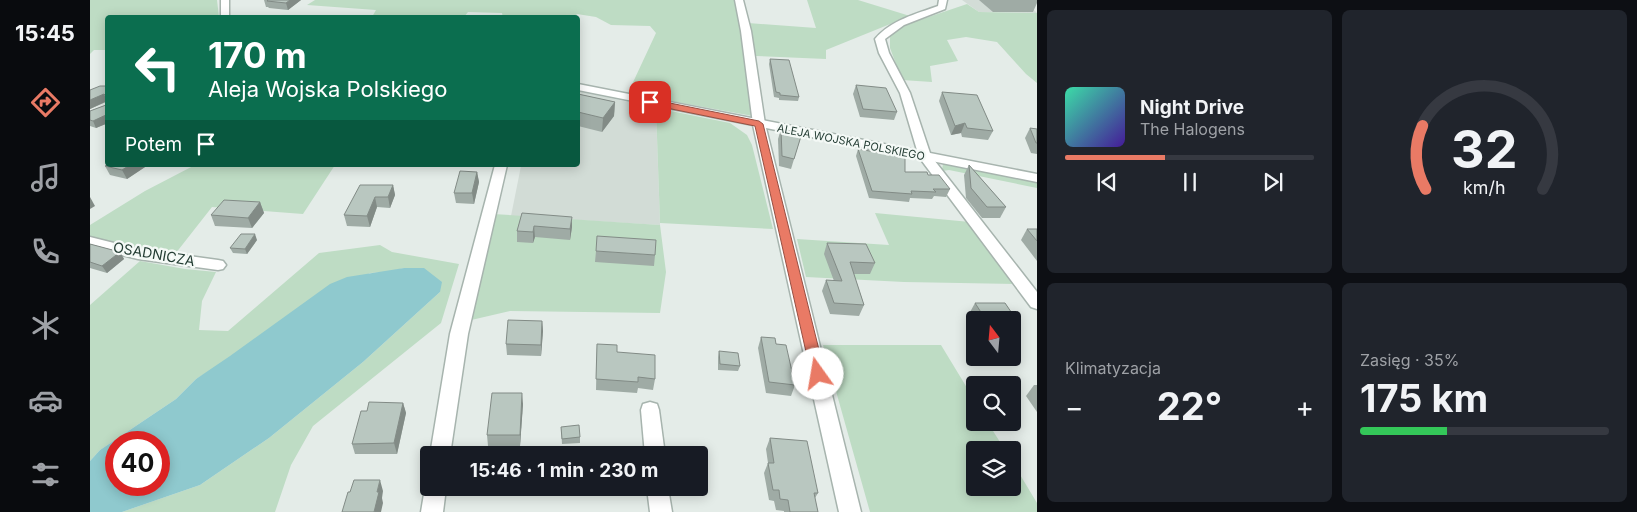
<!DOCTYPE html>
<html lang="pl">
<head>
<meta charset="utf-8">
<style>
  :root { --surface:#171b24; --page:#20242c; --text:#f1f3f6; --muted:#9ea1a6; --line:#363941; --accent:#e97a65 }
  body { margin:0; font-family:Inter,sans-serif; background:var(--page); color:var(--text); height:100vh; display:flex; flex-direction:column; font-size:19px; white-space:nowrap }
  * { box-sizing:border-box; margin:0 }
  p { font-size:16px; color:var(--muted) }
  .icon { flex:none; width:28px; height:28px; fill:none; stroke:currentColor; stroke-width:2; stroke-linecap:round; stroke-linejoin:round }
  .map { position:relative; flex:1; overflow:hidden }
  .drawer { display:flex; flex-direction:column; gap:10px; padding:10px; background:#0d0f14; width:600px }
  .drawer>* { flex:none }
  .guide { position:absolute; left:15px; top:15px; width:475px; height:152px; border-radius:5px; box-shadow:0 2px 12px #0003; background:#0b6e4f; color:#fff; overflow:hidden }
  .needle { width:32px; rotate:344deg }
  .fabs { position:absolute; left:876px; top:311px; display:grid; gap:10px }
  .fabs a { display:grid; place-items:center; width:55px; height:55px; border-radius:5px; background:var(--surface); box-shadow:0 2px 12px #0003; font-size:25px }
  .speed { position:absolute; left:15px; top:431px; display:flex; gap:10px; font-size:25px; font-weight:700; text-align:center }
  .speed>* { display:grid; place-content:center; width:65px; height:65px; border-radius:50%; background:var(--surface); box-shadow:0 2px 12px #0003; line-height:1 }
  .speed .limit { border:8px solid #d22; background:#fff; color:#111 }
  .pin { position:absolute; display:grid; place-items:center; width:42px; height:42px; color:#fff; margin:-21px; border-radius:10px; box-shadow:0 2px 8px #0006 }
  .me { position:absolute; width:55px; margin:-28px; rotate:347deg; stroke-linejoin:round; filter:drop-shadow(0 0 4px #0008) }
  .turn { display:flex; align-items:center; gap:18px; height:105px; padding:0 20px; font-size:22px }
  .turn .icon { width:65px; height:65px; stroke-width:2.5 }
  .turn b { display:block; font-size:35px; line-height:42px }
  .then { display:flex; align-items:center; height:48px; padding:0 20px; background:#0003; gap:10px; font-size:19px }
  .big { font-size:38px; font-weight:700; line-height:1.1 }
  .drawer .widget { flex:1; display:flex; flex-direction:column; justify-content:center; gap:8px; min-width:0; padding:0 18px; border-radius:8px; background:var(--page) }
  .drawer .dial { align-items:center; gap:0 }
  .dial svg { height:130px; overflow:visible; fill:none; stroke:var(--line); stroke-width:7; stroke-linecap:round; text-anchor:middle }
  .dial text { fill:var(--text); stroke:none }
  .song { display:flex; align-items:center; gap:15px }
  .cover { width:60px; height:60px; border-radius:8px; background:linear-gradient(135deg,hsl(160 70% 55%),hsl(260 70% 35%)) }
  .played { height:5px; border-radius:2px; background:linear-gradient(90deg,var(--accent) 40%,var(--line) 40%) }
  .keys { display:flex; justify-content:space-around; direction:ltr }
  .heat { display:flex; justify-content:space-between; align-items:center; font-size:28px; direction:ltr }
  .charge { height:8px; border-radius:4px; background:linear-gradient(90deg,#34c759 35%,var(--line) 0) }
  .drawer .tiles { flex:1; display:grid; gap:10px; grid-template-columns:repeat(2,1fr) }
  .trip { position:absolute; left:330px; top:446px; width:288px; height:50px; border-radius:5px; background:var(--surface); box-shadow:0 2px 12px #0003; font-weight:700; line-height:50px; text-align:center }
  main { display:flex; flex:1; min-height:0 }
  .menu { display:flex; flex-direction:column; width:90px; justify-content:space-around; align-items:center; background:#090b0e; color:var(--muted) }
  .menu .icon { width:35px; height:35px }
  .menu .selected { color:var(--accent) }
  .menu b { font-size:22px; color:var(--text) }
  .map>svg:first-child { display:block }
  .built { fill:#d2dcd6 }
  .green { fill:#bedcc4 }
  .water { fill:#8fc9ce; fill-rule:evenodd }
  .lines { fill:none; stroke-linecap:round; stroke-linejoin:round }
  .minor-casing { stroke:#a7b4ae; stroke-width:3 }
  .tertiary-casing { stroke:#a7b4ae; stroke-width:3 }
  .minor { fill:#fff; fill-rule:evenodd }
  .tertiary { fill:#fff; fill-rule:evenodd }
  .wall { fill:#9faba5 }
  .shaded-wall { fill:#828b86 }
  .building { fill:#b9c7c0; stroke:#828b86 }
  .route { fill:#e97a65; stroke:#974f42 }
  .labels { text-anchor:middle; stroke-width:4.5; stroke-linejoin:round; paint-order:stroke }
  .far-street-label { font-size:11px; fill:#243d34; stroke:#f4f9f6 }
  .street-label { font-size:14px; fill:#243d34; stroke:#f4f9f6 }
</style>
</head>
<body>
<main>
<nav class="menu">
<b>15:45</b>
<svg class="icon selected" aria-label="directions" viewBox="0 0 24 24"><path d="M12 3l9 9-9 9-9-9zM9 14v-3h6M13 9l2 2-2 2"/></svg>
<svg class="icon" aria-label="music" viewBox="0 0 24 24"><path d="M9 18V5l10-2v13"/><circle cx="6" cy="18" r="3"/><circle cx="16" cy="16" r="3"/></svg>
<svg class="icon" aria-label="phone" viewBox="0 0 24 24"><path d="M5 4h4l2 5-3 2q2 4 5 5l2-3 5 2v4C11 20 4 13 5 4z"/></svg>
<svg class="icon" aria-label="climate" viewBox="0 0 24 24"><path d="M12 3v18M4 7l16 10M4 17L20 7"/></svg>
<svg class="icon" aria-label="car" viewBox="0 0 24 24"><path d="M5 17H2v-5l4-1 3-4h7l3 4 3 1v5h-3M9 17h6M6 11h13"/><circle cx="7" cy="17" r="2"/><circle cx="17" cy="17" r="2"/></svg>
<svg class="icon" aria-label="filters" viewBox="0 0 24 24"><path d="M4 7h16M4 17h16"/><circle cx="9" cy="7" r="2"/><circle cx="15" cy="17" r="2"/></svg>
</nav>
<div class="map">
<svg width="947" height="512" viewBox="0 0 947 512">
  <rect width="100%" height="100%" fill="#e4ece8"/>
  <!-- built -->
  <g class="built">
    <polygon points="872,0 934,0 947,13 889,12"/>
    <polygon points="488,91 566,108 570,225 421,216 431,166 426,165 488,165"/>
  </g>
  <!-- green -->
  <g class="green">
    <polygon points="0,0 127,0 129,17 18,18 17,50 4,50 0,54"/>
    <polygon points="225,0 646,0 668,117 538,93 566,33 560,26 521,25 506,17 487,14 483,18 413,18 412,13 378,12 374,17 282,17 286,10 217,5"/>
    <polygon points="717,0 768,0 820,16 736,50 736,59 666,56 658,23 726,28"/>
    <polygon points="877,4 889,12 947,13 947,83 936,74 907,42 876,37 857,40 868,61 840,66 842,82 812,80 800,48 800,35 815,25"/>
    <polygon points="566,108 640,123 657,135 662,145 683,229 570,223"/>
    <polygon points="853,163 947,181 947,188 859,170 852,171"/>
    <polygon points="105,165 245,165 213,214 122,207 82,258 0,238 0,225 55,191"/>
    <polygon points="785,213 880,222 926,284 814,282 716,277 707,239 799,245"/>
    <polygon points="403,214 570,225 576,272 570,313 420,311 377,321"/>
    <polygon points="290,245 302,252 369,264 351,323 223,426 201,465 185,512 32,512 110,485 179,438 273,362 350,292 314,268 298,272 280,273 106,379 86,399 10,450 0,461 0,305 50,261 95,269 126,272 112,301 109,330 138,331 229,253"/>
    <polygon points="733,345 851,345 885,401 885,422 898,423 915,450 885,450 885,488 922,488 923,463 947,503 947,512 780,512"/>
  </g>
  <!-- water -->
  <path class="water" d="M314,268H334L352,282L350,292L273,362L179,438L110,485L32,512H0V461L10,450L86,399L106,379L140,356L240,284L257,277ZM26,442H69V485H26Z"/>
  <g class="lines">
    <defs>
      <g id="minor">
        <polygon points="645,0 653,0 661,31 675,124 669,127 663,124 651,31"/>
        <path d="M849,0H857L855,9L814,25L795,39L799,53L820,93L841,156L947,292V309L941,307L829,157L810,93L789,53L785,39C801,20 826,14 848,6Z"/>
        <polygon points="405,165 417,165 378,334 360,455 340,455 360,334"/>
        <polygon points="0,237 48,249 128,260 133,261 136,265 133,269 128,270 48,259 0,247"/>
        <polygon points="560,402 567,404 569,410 575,455 555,455 551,410 553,404"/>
        <polygon points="339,481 339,488 356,488 353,512 331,512 335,488"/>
        <polygon points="557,488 578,488 582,512 560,512"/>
      </g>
      <g id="tertiary">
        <rect x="131" y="0" width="8" height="18"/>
        <polygon points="488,84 947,174 947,182 676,128 771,512 749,512 663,125 488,90"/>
      </g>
    </defs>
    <!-- minor casing -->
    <use href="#minor" class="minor-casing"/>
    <!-- tertiary casing -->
    <use href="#tertiary" class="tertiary-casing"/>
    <!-- minor -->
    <use href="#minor" class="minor"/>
    <!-- tertiary -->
    <use href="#tertiary" class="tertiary"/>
  </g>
  <!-- wall -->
  <g class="wall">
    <polygon points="174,0 211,0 198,10 179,8 178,7 176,7"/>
    <polygon points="889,0 947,0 947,3 943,12 903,12"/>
    <polygon points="680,59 709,97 708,101 689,100 689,98 684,97 679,64"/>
    <polygon points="766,85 807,112 804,120 770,117 763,94"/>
    <polygon points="18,86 18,123 6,128 0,126 0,111 16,105 16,102 0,109 0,90"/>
    <polygon points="852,92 903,131 898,140 872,137 871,133 861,135 849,101"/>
    <polygon points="488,94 525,102 524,116 512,132 488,126"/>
    <polygon points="940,128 947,129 947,154 941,153 935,138"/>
    <polygon points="691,129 712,133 701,169 689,166 688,139"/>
    <polygon points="768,149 815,172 838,175 860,189 856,197 844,196 842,199 820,198 819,202 779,198 766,156"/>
    <polygon points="58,165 37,179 20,175 15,166"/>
    <polygon points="879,165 916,207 910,218 892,218 876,198 874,175"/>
    <polygon points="387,172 389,182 384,204 366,203 364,193"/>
    <polygon points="303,185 305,195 300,208 287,207 280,227 257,226 254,215"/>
    <polygon points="170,202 174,213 162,228 125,226 121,215"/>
    <polygon points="432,213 482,227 480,240 445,237 443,243 427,242 427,231"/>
    <polygon points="937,229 947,229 947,261 931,240"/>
    <polygon points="167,240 157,254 143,253 140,248"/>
    <polygon points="737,243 785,263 780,274 764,274 774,305 769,316 740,314 732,291 736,280 744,281 734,254"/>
    <polygon points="0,244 30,252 34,259 17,273 0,268"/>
    <polygon points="506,251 565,255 564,266 505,262"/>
    <polygon points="885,303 915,303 930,325 923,336 922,320 885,320 885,324 879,314"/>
    <polygon points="452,321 453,331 451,356 417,355 416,344"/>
    <polygon points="671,337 686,344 705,385 701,396 676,393 668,348"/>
    <polygon points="507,344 527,352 565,379 563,390 548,388 547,393 506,390"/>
    <polygon points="629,351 650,366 648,371 628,370 628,357"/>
    <polygon points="944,385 947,385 947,412 936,396"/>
    <polygon points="313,403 316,413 307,454 265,454 262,444 277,411"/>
    <polygon points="433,404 430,446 398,446 397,435"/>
    <polygon points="471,427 490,437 490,443 472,444"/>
    <polygon points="680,438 728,493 725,498 728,512 694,512 694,511 686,510 684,501 679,500 674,473 678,463 676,449"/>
  </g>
  <!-- shaded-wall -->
  <g class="shaded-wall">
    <polygon points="200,0 211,0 198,10 196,3"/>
    <polygon points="14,94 17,101 0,109 0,100"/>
    <polygon points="525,102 524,116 512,132 513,118"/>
    <polygon points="18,114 18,123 6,128 3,121"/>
    <polygon points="875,123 871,133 861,135 865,126"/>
    <polygon points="40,165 58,165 37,179 32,170"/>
    <polygon points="387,172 389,182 384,204 382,193"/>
    <polygon points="303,185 305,195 300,208 298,197"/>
    <polygon points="0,197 5,206 0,209"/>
    <polygon points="285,197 287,207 280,227 277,216"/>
    <polygon points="170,202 174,213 162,228 158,218"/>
    <polygon points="482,217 482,227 480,240 480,229"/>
    <polygon points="444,226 445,237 443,243 443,232"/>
    <polygon points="165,234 167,240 157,254 155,249"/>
    <polygon points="30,252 34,259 17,273 12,266"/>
    <polygon points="452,321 453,331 451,356 451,345"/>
    <polygon points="432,393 433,404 430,446 430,435"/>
    <polygon points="313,403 316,413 307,454 304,443"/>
    <polygon points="290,480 293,491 292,498 293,503 291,512 284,512 287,492"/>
  </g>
  <!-- building -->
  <g class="building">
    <polygon points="178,0 200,0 196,3 177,1"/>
    <polygon points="680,59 699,60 709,97 690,95 690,93 686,92"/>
    <polygon points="766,85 796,88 807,112 773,109"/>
    <polygon points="10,86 18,86 18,114 3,121 0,120 0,111 16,105 16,96 14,94 0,100 0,90"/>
    <polygon points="852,92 887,95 903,131 877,128 875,123 865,126"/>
    <polygon points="488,94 525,102 513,118 488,112"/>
    <polygon points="940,128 947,129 947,143 946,143"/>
    <polygon points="691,129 712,133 704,159 692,156"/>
    <polygon points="768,149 815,157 815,172 837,172 838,175 849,175 860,189 843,189 846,192 821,191 822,194 782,191"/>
    <polygon points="18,165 40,165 32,170 15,166"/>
    <polygon points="879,165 916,207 897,207 881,188"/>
    <polygon points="370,171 387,172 382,193 364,193"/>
    <polygon points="270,185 303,185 298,197 285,197 277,216 254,215"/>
    <polygon points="134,200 170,202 158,218 121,215"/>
    <polygon points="432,213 482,217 480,229 444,226 443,232 427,231"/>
    <polygon points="937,229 947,229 947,241"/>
    <polygon points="151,234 165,234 155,249 140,248"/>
    <polygon points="507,236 566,240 565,255 506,251"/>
    <polygon points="737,243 776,244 785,263 760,262 774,305 744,303 736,280 752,281"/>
    <polygon points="0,244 30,252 12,266 0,262"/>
    <polygon points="885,303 915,303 930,325 922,325 922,320 896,320"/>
    <polygon points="418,320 452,321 451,345 416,344"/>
    <polygon points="671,337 685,338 686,344 696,345 705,385 679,382"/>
    <polygon points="507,344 527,345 527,352 565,355 565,379 548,377 548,382 506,379"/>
    <polygon points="629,351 648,353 650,366 630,364"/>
    <polygon points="402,393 432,393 430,435 397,435"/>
    <polygon points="279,402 313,403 304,443 262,444 271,411 277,411"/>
    <polygon points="489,425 490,437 472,439 471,427"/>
    <polygon points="680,438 717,441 728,493 724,493 728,512 700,512 698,500 690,499 689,490 683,490 678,463 684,463"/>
    <polygon points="264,480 290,480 287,492 289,492 284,512 252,512 258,492 260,492"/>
  </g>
  <!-- route -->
  <polygon class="route" points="560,99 669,121 673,124 735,374 733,378 728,380 723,378 721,374 665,126 557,104 556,102"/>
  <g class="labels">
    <!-- far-street labels -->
    <g class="far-street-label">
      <text transform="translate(761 142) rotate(11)" y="4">ALEJA WOJSKA POLSKIEGO</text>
    </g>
    <!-- street labels -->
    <g class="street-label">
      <text transform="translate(64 254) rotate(10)" y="5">OSADNICZA</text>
    </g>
  </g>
</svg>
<div class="fabs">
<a><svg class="needle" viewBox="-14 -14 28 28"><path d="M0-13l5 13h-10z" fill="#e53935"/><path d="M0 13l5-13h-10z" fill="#9ea1a6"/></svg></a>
<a><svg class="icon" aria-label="search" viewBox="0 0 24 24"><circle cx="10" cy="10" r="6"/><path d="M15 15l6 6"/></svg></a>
<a><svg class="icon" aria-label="layers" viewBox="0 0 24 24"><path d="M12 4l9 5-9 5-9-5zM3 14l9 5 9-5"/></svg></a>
</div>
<div class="speed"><div class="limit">40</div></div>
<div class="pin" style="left:560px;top:102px;background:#d93025"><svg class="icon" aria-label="arrive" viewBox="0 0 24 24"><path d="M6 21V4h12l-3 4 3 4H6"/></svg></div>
<svg class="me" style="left:728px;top:374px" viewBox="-20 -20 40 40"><circle r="19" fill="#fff"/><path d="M0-13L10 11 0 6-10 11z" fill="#e97a65"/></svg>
<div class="trip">15:46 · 1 min · 230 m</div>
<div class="guide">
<div class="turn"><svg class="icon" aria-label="left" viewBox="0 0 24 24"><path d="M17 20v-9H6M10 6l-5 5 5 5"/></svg><div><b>170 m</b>Aleja Wojska Polskiego</div></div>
<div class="then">Potem<svg class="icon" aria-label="arrive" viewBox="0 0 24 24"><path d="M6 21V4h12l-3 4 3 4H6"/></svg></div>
</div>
</div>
<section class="drawer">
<div class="tiles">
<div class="widget">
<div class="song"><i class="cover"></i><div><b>Night Drive</b><p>The Halogens</p></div></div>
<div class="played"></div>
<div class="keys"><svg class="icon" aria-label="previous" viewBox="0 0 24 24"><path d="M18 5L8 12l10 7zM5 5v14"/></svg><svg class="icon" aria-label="pause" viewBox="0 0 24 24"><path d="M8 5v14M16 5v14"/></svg><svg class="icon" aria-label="next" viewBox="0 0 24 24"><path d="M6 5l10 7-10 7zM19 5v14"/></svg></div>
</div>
<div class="widget dial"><svg viewBox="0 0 100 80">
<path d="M14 69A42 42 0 1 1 86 69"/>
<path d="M14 69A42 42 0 0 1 12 30" stroke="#e97a65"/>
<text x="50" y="56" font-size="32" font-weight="700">32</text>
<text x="50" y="72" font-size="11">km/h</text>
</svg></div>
<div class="widget"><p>Klimatyzacja</p>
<div class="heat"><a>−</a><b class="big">22°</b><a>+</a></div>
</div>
<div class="widget"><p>Zasięg · 35%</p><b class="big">175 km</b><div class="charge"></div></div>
</div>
</section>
</main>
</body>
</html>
